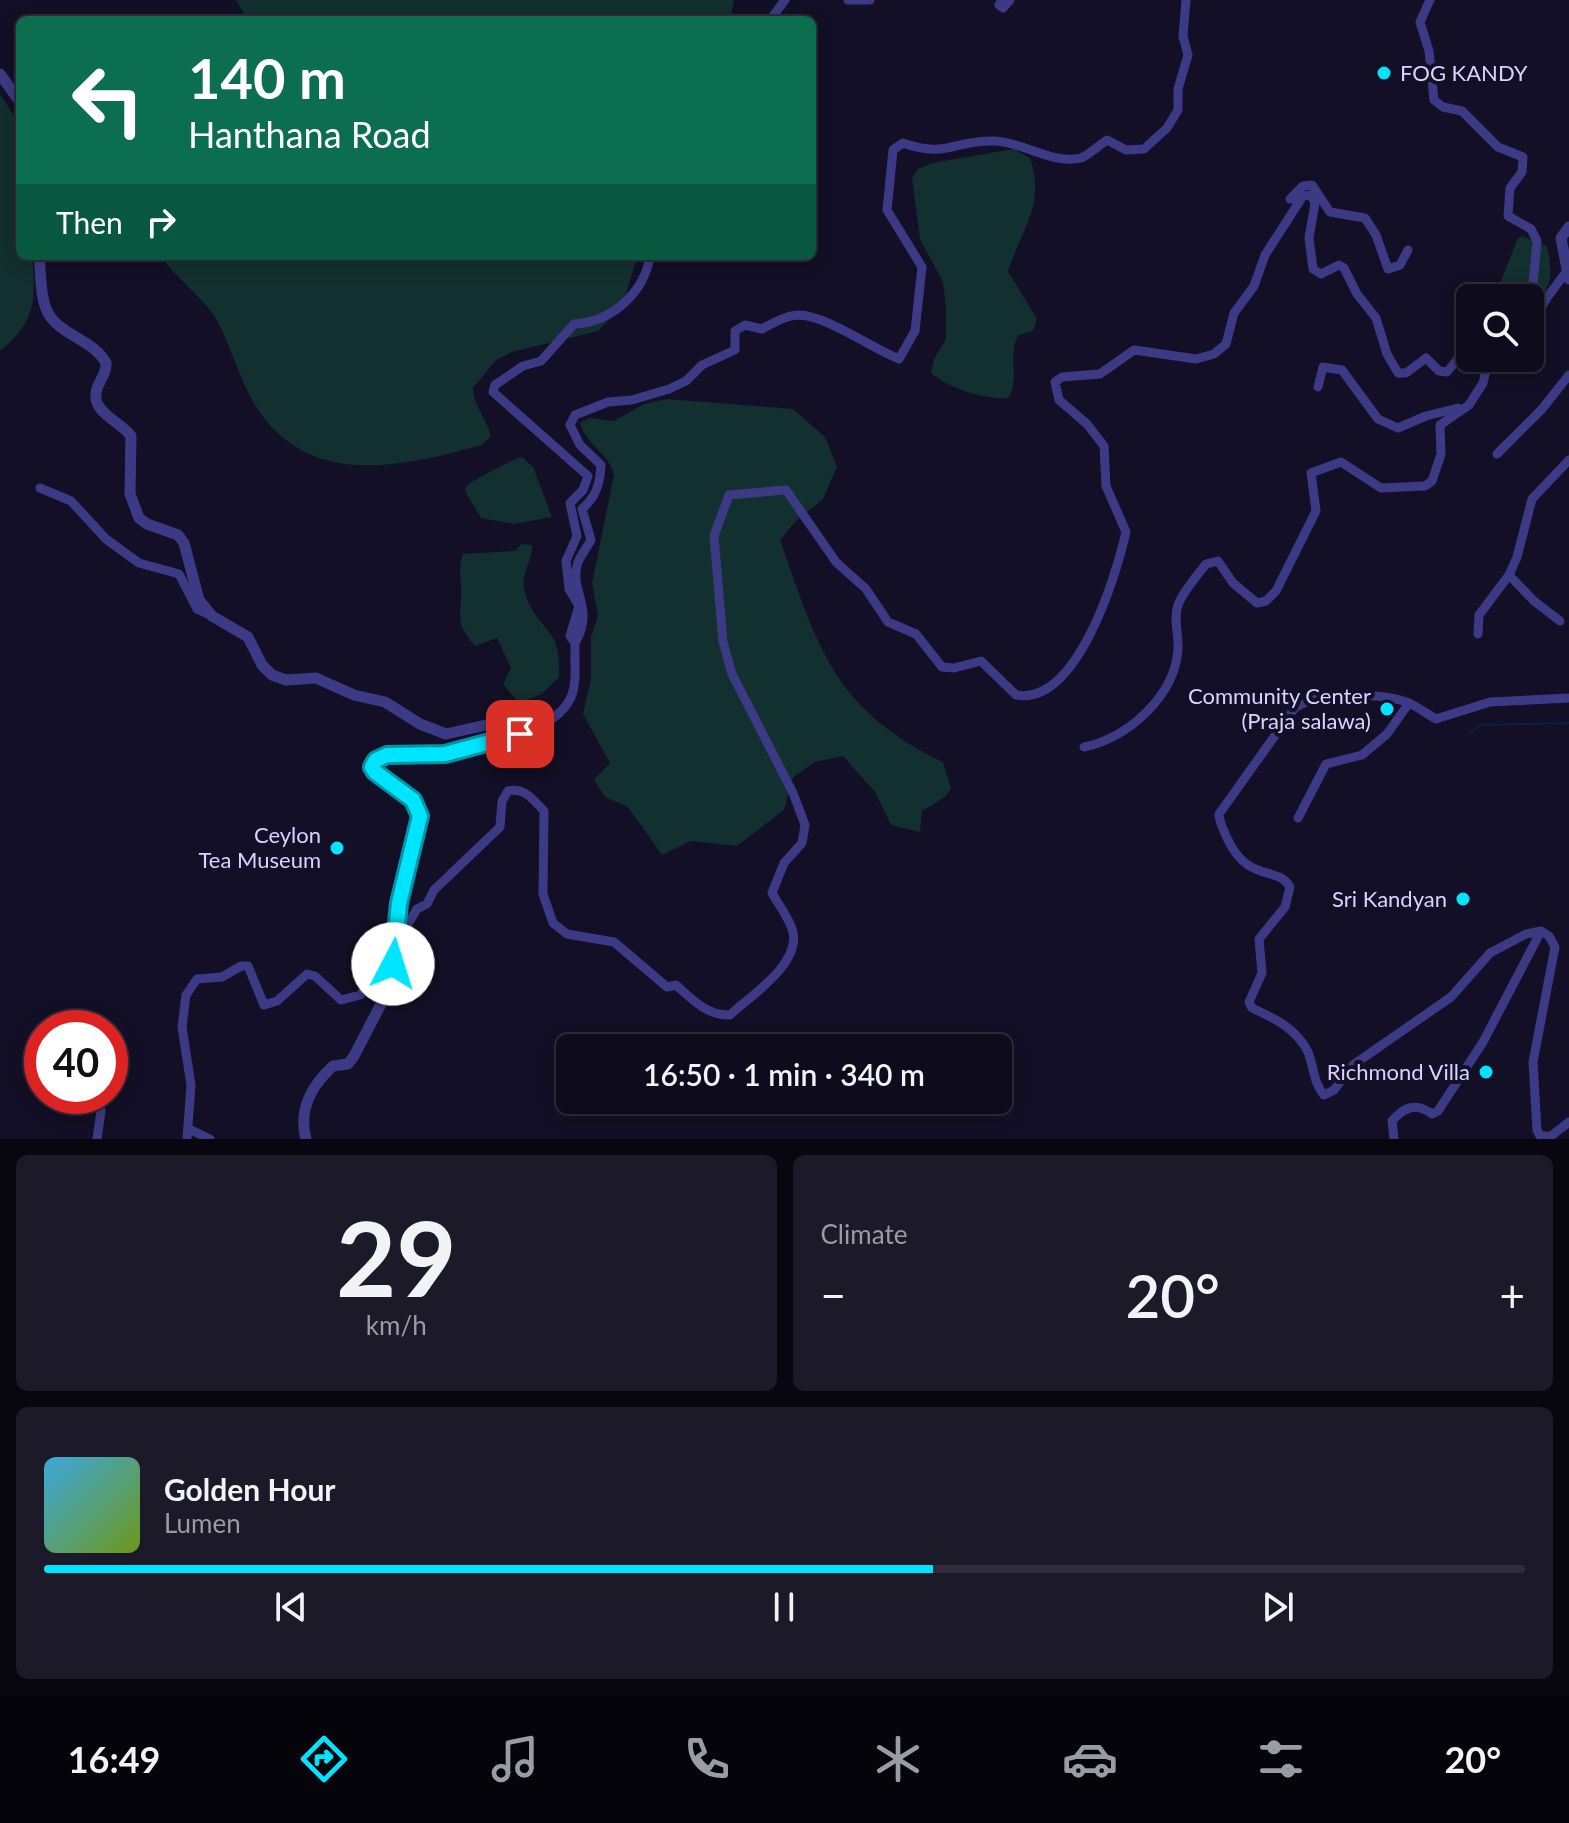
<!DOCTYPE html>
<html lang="en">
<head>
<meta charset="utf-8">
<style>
  :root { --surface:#0e0b1c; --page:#1c1929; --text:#f1f3f6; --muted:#9b9ba3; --line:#2e2b3b; --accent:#00e5ff }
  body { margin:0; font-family:Lato,sans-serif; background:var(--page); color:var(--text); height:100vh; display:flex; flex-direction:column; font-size:30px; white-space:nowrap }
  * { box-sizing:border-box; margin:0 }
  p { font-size:26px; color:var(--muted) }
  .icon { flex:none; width:44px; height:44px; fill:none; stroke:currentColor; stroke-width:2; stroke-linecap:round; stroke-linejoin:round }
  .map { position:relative; height:1139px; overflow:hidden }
  .side { display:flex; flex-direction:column; gap:16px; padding:16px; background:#08060f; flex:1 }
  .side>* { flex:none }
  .banner { position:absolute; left:16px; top:16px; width:800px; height:244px; border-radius:12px; box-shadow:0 4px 20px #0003,0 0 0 2px var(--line); background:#0b6e4f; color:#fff; overflow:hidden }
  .controls { position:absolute; left:1456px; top:284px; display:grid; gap:16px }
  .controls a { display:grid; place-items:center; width:88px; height:88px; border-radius:12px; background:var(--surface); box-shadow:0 4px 20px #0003,0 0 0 2px var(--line); font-size:40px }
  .speed { position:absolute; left:24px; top:1010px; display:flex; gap:16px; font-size:40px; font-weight:700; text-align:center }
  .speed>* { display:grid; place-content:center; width:104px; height:104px; border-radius:50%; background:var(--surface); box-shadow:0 4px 20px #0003,0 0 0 2px var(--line); line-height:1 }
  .speed .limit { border:12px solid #d22; background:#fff; color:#111 }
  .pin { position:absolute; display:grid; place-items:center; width:68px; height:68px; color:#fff; margin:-34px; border-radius:16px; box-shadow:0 4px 12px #0006 }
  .me { position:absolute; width:88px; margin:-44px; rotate:5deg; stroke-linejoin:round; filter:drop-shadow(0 0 6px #0008) }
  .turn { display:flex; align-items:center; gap:28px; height:168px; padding:0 40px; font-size:36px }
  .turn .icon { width:104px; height:104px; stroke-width:2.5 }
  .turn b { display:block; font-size:56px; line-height:68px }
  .then { display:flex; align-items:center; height:76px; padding:0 40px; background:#0003; gap:16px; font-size:30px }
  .big { font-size:60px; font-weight:600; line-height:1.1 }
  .side .widget { flex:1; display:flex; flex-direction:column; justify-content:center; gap:12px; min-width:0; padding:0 28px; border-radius:12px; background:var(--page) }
  .side .dial { align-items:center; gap:0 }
  .dial b { font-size:104px; line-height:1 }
  .song { display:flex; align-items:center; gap:24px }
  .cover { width:96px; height:96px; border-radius:12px; background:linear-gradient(135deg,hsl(200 70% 55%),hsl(80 70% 35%)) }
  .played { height:8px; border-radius:4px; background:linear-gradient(90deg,var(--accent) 60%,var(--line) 60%) }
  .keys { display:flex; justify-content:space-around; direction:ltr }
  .heat { display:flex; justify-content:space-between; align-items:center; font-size:44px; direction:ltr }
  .side .tiles { flex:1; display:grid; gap:16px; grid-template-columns:1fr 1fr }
  .widget:last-child { grid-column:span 2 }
  .trip { position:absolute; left:556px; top:1034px; width:456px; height:80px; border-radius:12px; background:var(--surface); box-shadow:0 4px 20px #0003,0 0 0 2px var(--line); font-weight:600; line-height:80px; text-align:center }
  .tabs { display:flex; height:128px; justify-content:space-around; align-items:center; background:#06040b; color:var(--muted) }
  .tabs .icon { width:56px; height:56px }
  .tabs .selected { color:var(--accent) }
  .tabs b { font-size:36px; color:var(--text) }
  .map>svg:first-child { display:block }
  .green { fill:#12302f }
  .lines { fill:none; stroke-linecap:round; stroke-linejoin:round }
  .stream { stroke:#0a1f44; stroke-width:2 }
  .minor { stroke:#3d3a85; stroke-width:9 }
  .tertiary { stroke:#3d3a85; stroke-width:11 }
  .route-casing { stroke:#0095a6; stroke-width:20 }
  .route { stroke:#00e5ff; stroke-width:14 }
  .poi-dot { fill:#00e5ff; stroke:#130f26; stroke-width:3 }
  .labels { text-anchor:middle; stroke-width:8; stroke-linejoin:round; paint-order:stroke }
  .poi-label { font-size:22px; fill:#d9d4ff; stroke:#130f26; text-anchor:end }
</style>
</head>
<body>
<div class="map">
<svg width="1569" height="1139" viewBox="0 0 1569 1139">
  <rect width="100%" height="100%" fill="#130f26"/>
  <!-- green -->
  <g class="green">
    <polygon points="236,0 734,0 730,20 248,20"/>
    <path d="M0,94L20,125V256H32C36,299 36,322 0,351Z"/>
    <path d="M1014,149L1030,158C1046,203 1022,229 1008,271L1037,319L1033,331L1018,335C1008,355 1020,381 1008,398C985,400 948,388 931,373L934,359L946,339V308L943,282L920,239L912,178L918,169L932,163Z"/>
    <path d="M1522,236L1547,246C1551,266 1555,286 1537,300L1494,298L1518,238Z"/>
    <path d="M161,256H637L623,305L598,331L512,352L496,360L473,388C474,407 486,417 491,436L482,445C401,467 308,490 255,405C239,379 232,348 217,321C204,297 176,279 161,256Z"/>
    <path d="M667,399L793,409L825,437L837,467L823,499L796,521L780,540C818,647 833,709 943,762L951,788L945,797L922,811L920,832L891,825L875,792L843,756L815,762L793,777L784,810L737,846L691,841L662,855L628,807L605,797L594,780L610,763L583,714L591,679V637L598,616L592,583L614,475C609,453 586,445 580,423L589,418L614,421L644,404Z"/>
    <path d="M522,457L533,467L552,517L514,524L481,518L465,491L467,485C474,480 515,458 522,457Z"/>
    <path d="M521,544L532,545C533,561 519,575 525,593C539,635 562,624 559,677L542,694L519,703L503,684L511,668L497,638L475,646C452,619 463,615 461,585C460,572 459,567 463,554L515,551Z"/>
  </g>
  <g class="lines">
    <!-- stream -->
    <polyline class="stream" points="1470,733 1481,725 1569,723"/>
    <!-- minor -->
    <g class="minor">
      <polyline points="848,0 870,0"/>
      <polyline points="1002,0 999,5 1003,8 1010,0"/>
      <polyline points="1430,0 1420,22 1429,51 1434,100 1443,107 1462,111 1498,147 1523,157 1522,172 1510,188 1508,216 1531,229 1537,241 1531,304"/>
      <polyline points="770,20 785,0"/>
      <polyline points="1299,199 1290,199 1303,186 1312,185 1330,212 1365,218 1376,235 1388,269 1400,265 1408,250"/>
      <path d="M650,256C644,294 611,322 574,324L541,361L523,366L495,385L493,392L588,476L583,490L570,503L577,536L566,561L569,589L579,606L570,636L575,643C596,607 568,591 578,562C581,555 587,547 591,540L582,509C596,497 600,484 601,465L580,445L570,425L575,415L608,402L632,400L669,389L686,381L702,365L735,350V331L745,325L762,329C773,323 785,316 798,315C826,315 871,348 899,359L915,331L922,267L887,210L893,150L903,143C947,159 956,139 995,141C1023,142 1054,165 1081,158C1089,155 1099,145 1107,140L1126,150L1144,149L1167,128L1178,110V89L1188,55L1183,36L1186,0"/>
      <polyline points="1530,305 1546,299 1567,271"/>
      <polyline points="1530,316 1537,315 1546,299"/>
      <polyline points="1318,387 1323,367 1342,370 1378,419 1398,428 1426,416 1458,408"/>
      <polyline points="1497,454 1542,409 1569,375"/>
      <polyline points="40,488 71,501 106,539 139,563 179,574 197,609 212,616"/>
      <polyline points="1509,575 1534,601 1560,621"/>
      <polyline points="1478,634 1479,615 1509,575 1517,557 1532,499 1569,460"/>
      <path d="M1569,698L1490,702L1436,719C1427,714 1418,707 1409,703C1382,692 1316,691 1294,709L1219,814C1219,823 1224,830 1227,838C1248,884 1278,865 1290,887L1285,907L1259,939L1262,973L1249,1002L1252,1008C1274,1018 1296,1028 1308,1052C1314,1067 1313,1082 1324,1095L1334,1090L1353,1065L1451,997L1490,953L1526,934L1541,931L1549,936L1555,947L1533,1062L1537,1130L1540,1136H1551L1569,1122"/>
      <path d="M545,724C582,700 574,683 575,643"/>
      <path d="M1084,747C1127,739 1175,696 1178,649C1179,635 1173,619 1178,605C1183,591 1197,576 1206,564L1218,561L1233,583L1257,603L1266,601L1276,591L1316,511L1311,473L1341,462L1381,488L1425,486L1432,481L1441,454L1440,425L1469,405L1483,383L1489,358"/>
      <polyline points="1298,818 1326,764 1362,755 1387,734 1409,703"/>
      <polyline points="189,1129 210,1139"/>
      <polyline points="97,1139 101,1111 98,1096"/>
      <path d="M187,1139L191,1085L182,1027L186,995L197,979L222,977L241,966H248L264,1005L277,1001L307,974L315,976L341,1000L360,995L379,973L417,909L427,904L434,890L500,827L502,801L508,791C525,787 533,800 544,811L543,894L553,923L567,934L614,942L667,987L676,985C692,999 707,1016 730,1015C750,996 800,965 793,932C790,919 778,904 772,893L784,863L802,843L805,825L793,793L732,674L723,642L714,536L729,495L786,490L836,562L866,589L888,622L916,634L942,667L954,668L981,661L1016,695C1077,706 1116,576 1126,532L1106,486L1104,446L1087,424L1059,400L1055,382L1062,377L1100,374L1134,350L1196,359L1214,354L1226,344L1234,313L1254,286L1265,255L1303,196L1311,195L1315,203L1309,238L1313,269L1321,274L1339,265L1344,268L1357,294L1376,318L1387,354L1398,373H1406L1426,358L1439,371L1447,372L1470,344"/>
      <path d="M1394,1139L1392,1121C1404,1107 1416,1102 1432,1114L1438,1111L1483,1042L1541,931"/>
    </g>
    <!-- tertiary -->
    <g class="tertiary">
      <polyline points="0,74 20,102"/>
      <polyline points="1569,227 1561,238 1569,279"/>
      <path d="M39,256C41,273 40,298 48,313C61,336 94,340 106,363C107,375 97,382 96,393C93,413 121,422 131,436L130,494L139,518L147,524L178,535L184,543L199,600L212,616L248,637L262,665L272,675L286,680L316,678L354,695L385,702L420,724L446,734L540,713H545L547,719L545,724C514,737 477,752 443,754C420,756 398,750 376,760L372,767L375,772L413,800L420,816L399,903L393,947V981L354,1056L348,1064L333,1066C312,1085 298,1110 306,1139"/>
    </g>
  </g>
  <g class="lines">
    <defs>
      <polyline id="route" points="393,964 399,903 420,816 413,800 375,772 372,767 376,760 387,755 445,754 520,734"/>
    </defs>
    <!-- route casing -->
    <use href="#route" class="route-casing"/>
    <!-- route -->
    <use href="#route" class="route"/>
  </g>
  <!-- markers -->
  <g class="poi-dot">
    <circle cx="1384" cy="73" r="8"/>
    <circle cx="1387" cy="709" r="8"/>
    <circle cx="337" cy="848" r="8"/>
    <circle cx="1463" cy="899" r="8"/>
    <circle cx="1486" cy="1072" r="8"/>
  </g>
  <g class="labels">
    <!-- poi labels -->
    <g class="poi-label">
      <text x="1400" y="81" text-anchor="start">FOG KANDY</text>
      <text x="1371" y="704">Community Center<tspan x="1371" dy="25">(Praja salawa)</tspan></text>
      <text x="321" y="843">Ceylon<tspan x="321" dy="25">Tea Museum</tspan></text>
      <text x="1447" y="907">Sri Kandyan</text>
      <text x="1470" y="1080">Richmond Villa</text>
    </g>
  </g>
</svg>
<div class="controls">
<a><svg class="icon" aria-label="search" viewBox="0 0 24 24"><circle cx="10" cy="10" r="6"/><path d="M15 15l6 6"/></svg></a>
</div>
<div class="speed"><div class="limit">40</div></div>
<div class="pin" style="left:520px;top:734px;background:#d93025"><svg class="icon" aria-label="arrive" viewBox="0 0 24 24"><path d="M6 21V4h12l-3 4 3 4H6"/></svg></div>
<svg class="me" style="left:393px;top:964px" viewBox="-20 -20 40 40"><circle r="19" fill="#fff"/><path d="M0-13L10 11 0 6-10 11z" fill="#00e5ff"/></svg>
<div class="trip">16:50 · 1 min · 340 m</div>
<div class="banner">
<div class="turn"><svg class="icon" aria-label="left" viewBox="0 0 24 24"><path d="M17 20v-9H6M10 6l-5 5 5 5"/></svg><div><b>140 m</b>Hanthana Road</div></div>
<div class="then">Then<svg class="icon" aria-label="right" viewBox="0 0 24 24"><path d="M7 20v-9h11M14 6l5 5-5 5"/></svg></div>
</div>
</div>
<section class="side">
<div class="tiles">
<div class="widget dial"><b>29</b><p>km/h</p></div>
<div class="widget"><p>Climate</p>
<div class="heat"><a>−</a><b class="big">20°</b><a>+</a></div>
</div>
<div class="widget">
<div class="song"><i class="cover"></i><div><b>Golden Hour</b><p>Lumen</p></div></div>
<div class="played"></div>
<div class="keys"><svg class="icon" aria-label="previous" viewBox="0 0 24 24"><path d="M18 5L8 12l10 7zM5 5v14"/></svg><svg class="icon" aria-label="pause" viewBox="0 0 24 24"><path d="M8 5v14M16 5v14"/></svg><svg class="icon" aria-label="next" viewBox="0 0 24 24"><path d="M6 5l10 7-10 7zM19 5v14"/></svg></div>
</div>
</div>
</section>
<nav class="tabs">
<b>16:49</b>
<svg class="icon selected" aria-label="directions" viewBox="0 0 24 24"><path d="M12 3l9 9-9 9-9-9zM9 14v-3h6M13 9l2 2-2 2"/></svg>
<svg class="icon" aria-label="music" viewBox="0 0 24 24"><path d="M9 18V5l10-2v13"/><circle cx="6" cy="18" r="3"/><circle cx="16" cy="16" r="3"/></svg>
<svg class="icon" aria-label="phone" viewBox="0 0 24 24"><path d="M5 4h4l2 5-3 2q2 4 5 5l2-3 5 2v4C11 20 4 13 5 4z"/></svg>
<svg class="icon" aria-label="climate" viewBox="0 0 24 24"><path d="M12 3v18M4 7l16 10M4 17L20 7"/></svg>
<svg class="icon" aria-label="car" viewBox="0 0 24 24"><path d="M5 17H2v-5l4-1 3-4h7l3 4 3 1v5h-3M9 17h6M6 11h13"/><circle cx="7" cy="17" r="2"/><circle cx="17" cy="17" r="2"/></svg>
<svg class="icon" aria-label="filters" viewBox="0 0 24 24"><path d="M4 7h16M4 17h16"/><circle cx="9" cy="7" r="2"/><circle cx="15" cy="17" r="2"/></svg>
<b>20°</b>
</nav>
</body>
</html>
